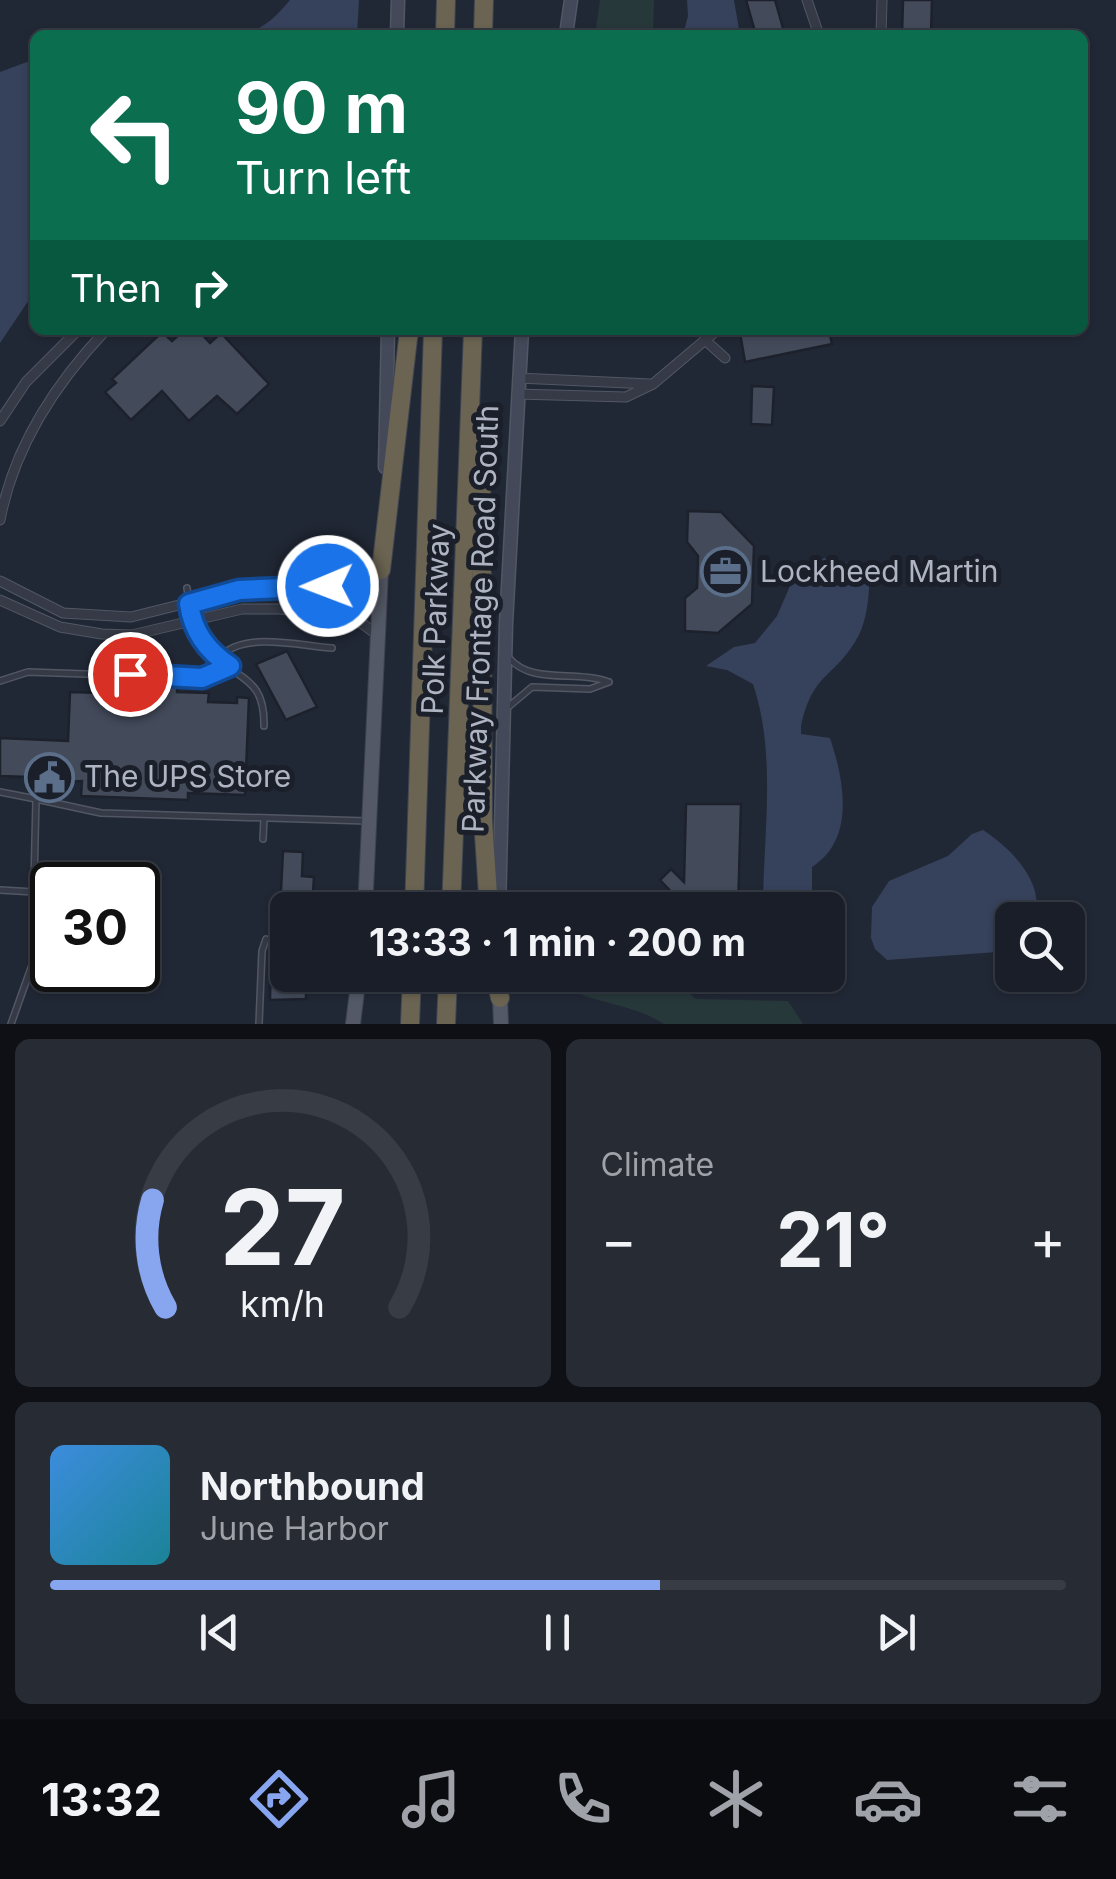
<!DOCTYPE html>
<html lang="en">
<head>
<meta charset="utf-8">
<style>
  :root { --surface:#191e28; --page:#262b34; --text:#f1f3f6; --muted:#9fa2a8; --line:#373c45; --accent:#88a5ef }
  body { margin:0; font-family:Inter,sans-serif; background:var(--page); color:var(--text); height:100vh; display:flex; flex-direction:column; font-size:38px; white-space:nowrap }
  * { box-sizing:border-box; margin:0 }
  p { font-size:32px; color:var(--muted) }
  .icon { flex:none; width:55px; height:55px; fill:none; stroke:currentColor; stroke-width:2; stroke-linecap:round; stroke-linejoin:round }
  .map { position:relative; height:1024px; overflow:hidden }
  .side { display:flex; flex-direction:column; gap:15px; padding:15px; background:#0e1016; flex:1 }
  .side>* { flex:none }
  .hud { position:absolute; left:30px; top:30px; width:1058px; height:305px; border-radius:15px; box-shadow:0 2px 8px #0004,0 0 0 2px var(--line); background:#0b6e4f; color:#fff; overflow:hidden }
  .tools { position:absolute; left:995px; top:902px; display:grid; gap:20px }
  .tools a { display:grid; place-items:center; width:90px; height:90px; border-radius:15px; background:var(--surface); box-shadow:0 2px 8px #0004,0 0 0 2px var(--line); font-size:50px }
  .speed { position:absolute; left:30px; top:862px; display:flex; gap:20px; font-size:50px; font-weight:700; text-align:center }
  .speed>* { display:grid; place-content:center; width:130px; height:130px; border-radius:50%; background:var(--surface); box-shadow:0 2px 8px #0004,0 0 0 2px var(--line); line-height:1 }
  .speed .limit { border:5px solid #111; border-radius:15px; background:#fff; color:#111 }
  .pin { position:absolute; display:grid; place-items:center; width:85px; height:85px; color:#fff; margin:-42px; border:5px solid #fff; border-radius:50%; box-shadow:0 2px 10px #0007 }
  .me { position:absolute; width:110px; margin:-55px; rotate:269deg; stroke-linejoin:round; filter:drop-shadow(0 0 8px #0008) }
  .turn { display:flex; align-items:center; gap:35px; height:210px; padding:0 40px; font-size:45px }
  .turn .icon { width:130px; height:130px; stroke-width:2.5 }
  .turn b { display:block; font-size:70px; line-height:85px }
  .then { display:flex; align-items:center; height:95px; padding:0 40px; background:#0003; gap:20px; font-size:38px }
  .big { font-size:75px; font-weight:700; line-height:1.1 }
  .side .tile { flex:1; display:flex; flex-direction:column; justify-content:center; gap:15px; min-width:0; padding:0 35px; border-radius:15px; background:var(--page) }
  .side .dial { align-items:center; gap:0 }
  .dial svg { height:260px; overflow:visible; fill:none; stroke:var(--line); stroke-width:7; stroke-linecap:round; text-anchor:middle }
  .dial text { fill:var(--text); stroke:none }
  .song { display:flex; align-items:center; gap:30px }
  .cover { width:120px; height:120px; border-radius:15px; background:linear-gradient(135deg,hsl(210 70% 55%),hsl(190 70% 35%)) }
  .played { height:10px; border-radius:5px; background:linear-gradient(90deg,var(--accent) 60%,var(--line) 60%) }
  .keys { display:flex; justify-content:space-around; direction:ltr }
  .heat { display:flex; justify-content:space-between; align-items:center; font-size:55px; direction:ltr }
  .side .tiles { flex:1; display:grid; gap:15px; grid-template-columns:1fr 1fr }
  .tile:last-child { grid-column:span 2 }
  .trip { position:absolute; left:270px; top:892px; width:575px; height:100px; border-radius:15px; background:var(--surface); box-shadow:0 2px 8px #0004,0 0 0 2px var(--line); font-weight:700; line-height:100px; text-align:center }
  .tabs { display:flex; height:160px; justify-content:space-around; align-items:center; background:#0a0c10; color:var(--muted) }
  .tabs .icon { width:70px; height:70px }
  .tabs .current { color:var(--accent) }
  .tabs b { font-size:45px; color:var(--text) }
  .map>svg:first-child { display:block }
  .green { fill:#27383a }
  .water { fill:#36415b }
  .building { fill:#434a5a; stroke:#1c212c; stroke-width:2.5 }
  .lines { fill:none; stroke-linecap:round; stroke-linejoin:round }
  .service-casing { stroke:#525764; stroke-width:8 }
  .minor-casing { stroke:#525764; stroke-width:11 }
  .secondary-casing { stroke:#525764; stroke-width:15 }
  .primary-casing { stroke:#3e434f; stroke-width:16 }
  .motorway-casing { stroke:#3f4450; stroke-width:20 }
  .service { stroke:#353a46; stroke-width:5 }
  .minor { stroke:#353a46; stroke-width:9 }
  .secondary { stroke:#434958; stroke-width:12 }
  .primary { stroke:#535966; stroke-width:14 }
  .motorway { stroke:#6b6452; stroke-width:18 }
  .route-casing { stroke:#114b97; stroke-width:25 }
  .route { stroke:#1a73e8; stroke-width:18 }
  .labels { text-anchor:middle; stroke-width:10; stroke-linejoin:round; paint-order:stroke }
  .poi-label { font-size:30px; fill:#afb4c3; stroke:#1a1f2a; text-anchor:start }
  .street-label { font-size:30px; fill:#afb4c3; stroke:#1a1f2a }
</style>
</head>
<body>
<div class="map">
<svg width="1116" height="1024" viewBox="0 0 1116 1024">
  <rect width="100%" height="100%" fill="#212835"/>
  <!-- green -->
  <g class="green">
    <polygon points="600,0 654,0 653,35 595,35"/>
    <path d="M512,975H661L673,979L696,999L788,1001L803,1024H664C632,1003 593,1004 561,985L550,988L513,983Z"/>
  </g>
  <!-- water -->
  <g class="water">
    <path d="M290,0H359L357,35H236C261,32 274,19 290,0Z"/>
    <polygon points="687,0 734,0 740,35 683,35 688,16"/>
    <polygon points="35,59 35,291 0,343 0,72"/>
    <path d="M825,558L854,564L869,573C870,594 867,624 855,642C832,679 813,673 801,726V734L830,738C844,780 856,839 812,867V900L807,910H763C763,836 777,755 753,684L727,670L706,666L734,647L755,643L777,616L793,579L806,565Z"/>
    <path d="M983,830C1011,848 1047,884 1034,920H1012V937L997,952L887,960L875,949L871,938L872,907L889,881L948,856L972,834Z"/>
  </g>
  <!-- building -->
  <g class="building">
    <polygon points="746,0 775,0 785,35 756,35"/>
    <polygon points="903,0 932,0 931,35 902,35"/>
    <polygon points="184,330 198,330 210,343 221,333 269,384 237,414 217,396 189,421 162,391 131,420 105,392 116,383 112,379 162,332 172,341"/>
    <polygon points="755,330 829,330 832,344 745,362 740,333"/>
    <polygon points="752,386 774,387 772,425 751,424"/>
    <polygon points="688,511 721,512 754,546 752,604 718,633 685,631 685,598 697,588 698,556 687,542"/>
    <polygon points="287,651 317,707 286,720 256,664"/>
    <polygon points="102,681 177,683 177,692 209,693 208,702 237,703 237,697 249,698 245,795 188,793 188,800 81,796 82,781 27,784 28,777 0,776 0,738 68,741 70,692 102,693"/>
    <polygon points="686,804 741,804 738,910 647,910 647,896 676,897 660,880 671,869 684,882"/>
    <polygon points="283,851 303,852 302,876 314,877 312,910 280,910"/>
    <polygon points="271,945 288,945 288,975 306,975 306,999 270,1000"/>
  </g>
  <g class="lines">
    <defs>
      <g id="service">
        <path d="M187,588C190,612 194,636 212,654C240,681 265,678 264,726"/>
        <path d="M509,658C532,685 575,670 606,681"/>
        <path d="M219,659C239,630 300,646 332,648"/>
        <polyline points="0,681 28,672 202,678 230,666"/>
        <polyline points="507,708 532,687 590,689 609,682"/>
        <polyline points="0,792 36,799 32,965 11,1024"/>
        <polyline points="36,799 101,813 367,821"/>
        <polyline points="263,839 264,818"/>
        <polyline points="0,890 34,892"/>
        <polyline points="259,1024 262,951 266,939"/>
      </g>
      <g id="minor">
        <polyline points="807,0 819,35"/>
        <polyline points="881,35 882,0"/>
        <polyline points="705,340 725,358"/>
        <polyline points="518,378 650,384"/>
        <polyline points="517,394 626,397 653,384 717,330"/>
        <polyline points="0,421 26,382 78,330"/>
        <path d="M0,520C14,446 55,384 106,330"/>
        <polyline points="0,581 63,613 131,617 239,590 349,586 381,570"/>
        <polyline points="0,600 60,627 102,634 132,635 242,609 280,609 353,617 379,636"/>
      </g>
      <g id="secondary">
        <polyline points="397,35 398,0"/>
        <polyline points="566,35 571,0"/>
        <polyline points="385,467 388,330"/>
        <polyline points="499,910 506,624 522,330"/>
      </g>
      <g id="primary">
        <polyline points="365,910 381,570"/>
        <polyline points="500,998 501,1024"/>
        <polyline points="353,1024 359,975"/>
      </g>
      <g id="motorway">
        <polyline points="445,35 446,0"/>
        <polyline points="483,35 484,0"/>
        <polyline points="481,426 483,820 489,910"/>
        <polyline points="381,570 409,330"/>
        <polyline points="414,910 433,330"/>
        <polyline points="451,910 473,330"/>
        <polyline points="495,975 500,998"/>
        <polyline points="410,1024 412,975"/>
        <polyline points="446,1024 448,975"/>
      </g>
    </defs>
    <!-- service casing -->
    <use href="#service" class="service-casing"/>
    <!-- minor casing -->
    <use href="#minor" class="minor-casing"/>
    <!-- secondary casing -->
    <use href="#secondary" class="secondary-casing"/>
    <!-- primary casing -->
    <use href="#primary" class="primary-casing"/>
    <!-- motorway casing -->
    <use href="#motorway" class="motorway-casing"/>
    <!-- service -->
    <use href="#service" class="service"/>
    <!-- minor -->
    <use href="#minor" class="minor"/>
    <!-- secondary -->
    <use href="#secondary" class="secondary"/>
    <!-- primary -->
    <use href="#primary" class="primary"/>
    <!-- motorway -->
    <use href="#motorway" class="motorway"/>
  </g>
  <g class="lines">
    <defs>
      <path id="route" d="M130,674L202,678L230,666C207,651 193,632 189,604L239,590L328,586"/>
    </defs>
    <!-- route casing -->
    <use href="#route" class="route-casing"/>
    <!-- route -->
    <use href="#route" class="route"/>
  </g>
  <!-- icons -->
  <defs>
    <symbol id="office-ring" viewBox="-11 -11 22 22"><circle r="9.5" fill="#1a1f2a" stroke="#5c6f8a" stroke-width="1.5"/><path d="M-6-3h4V-5.5h4V-3h4V5H-6ZM-1-4.5V-3h2v-1.5ZM-6 0V1H6V0Z" fill="#5c6f8a"/></symbol>
    <symbol id="civic-ring" viewBox="-11 -11 22 22"><circle r="9.5" fill="#1a1f2a" stroke="#5c6f8a" stroke-width="1.5"/><path d="M-.6-6.5H3V-4.5H.6V-3L4-1V1h2V6H-6V1h2V-1L-.6-3ZM-1.2 2.5V6h2.4V2.5Z" fill="#5c6f8a"/></symbol>
  </defs>
  <g fill-rule="evenodd">
    <use href="#office-ring" x="698" y="544" width="55" height="55"/>
    <use href="#civic-ring" x="22" y="750" width="55" height="55"/>
  </g>
  <g class="labels">
    <!-- poi labels -->
    <g class="poi-label">
      <text x="760" y="582">Lockheed Martin</text>
      <text x="84" y="787">The UPS Store</text>
    </g>
    <!-- street labels -->
    <g class="street-label">
      <text transform="translate(436 619) rotate(-88)" y="10">Polk Parkway</text>
      <text transform="translate(481 619) rotate(-88)" y="10">Parkway Frontage Road South</text>
    </g>
  </g>
</svg>
<div class="tools">
<a><svg class="icon" aria-label="search" viewBox="0 0 24 24"><circle cx="10" cy="10" r="6"/><path d="M15 15l6 6"/></svg></a>
</div>
<div class="speed"><div class="limit">30</div></div>
<div class="pin" style="left:130px;top:674px;background:#d93025"><svg class="icon" aria-label="arrive" viewBox="0 0 24 24"><path d="M6 21V4h12l-3 4 3 4H6"/></svg></div>
<svg class="me" style="left:328px;top:586px" viewBox="-20 -20 40 40"><circle r="17" fill="#1a73e8" stroke="#fff" stroke-width="3"/><path d="M0-11L8 9 0 5-8 9z" fill="#fff"/></svg>
<div class="trip">13:33 · 1 min · 200 m</div>
<div class="hud">
<div class="turn"><svg class="icon" aria-label="left" viewBox="0 0 24 24"><path d="M17 20v-9H6M10 6l-5 5 5 5"/></svg><div><b>90 m</b>Turn left</div></div>
<div class="then">Then<svg class="icon" aria-label="right" viewBox="0 0 24 24"><path d="M7 20v-9h11M14 6l5 5-5 5"/></svg></div>
</div>
</div>
<section class="side">
<div class="tiles">
<div class="tile dial"><svg viewBox="0 0 100 80">
<path d="M14 69A42 42 0 1 1 86 69"/>
<path d="M14 69A42 42 0 0 1 10 36" stroke="#88a5ef"/>
<text x="50" y="56" font-size="32" font-weight="700">27</text>
<text x="50" y="72" font-size="11">km/h</text>
</svg></div>
<div class="tile"><p>Climate</p>
<div class="heat"><a>−</a><b class="big">21°</b><a>+</a></div>
</div>
<div class="tile">
<div class="song"><i class="cover"></i><div><b>Northbound</b><p>June Harbor</p></div></div>
<div class="played"></div>
<div class="keys"><svg class="icon" aria-label="previous" viewBox="0 0 24 24"><path d="M18 5L8 12l10 7zM5 5v14"/></svg><svg class="icon" aria-label="pause" viewBox="0 0 24 24"><path d="M8 5v14M16 5v14"/></svg><svg class="icon" aria-label="next" viewBox="0 0 24 24"><path d="M6 5l10 7-10 7zM19 5v14"/></svg></div>
</div>
</div>
</section>
<nav class="tabs">
<b>13:32</b>
<svg class="icon current" aria-label="directions" viewBox="0 0 24 24"><path d="M12 3l9 9-9 9-9-9zM9 14v-3h6M13 9l2 2-2 2"/></svg>
<svg class="icon" aria-label="music" viewBox="0 0 24 24"><path d="M9 18V5l10-2v13"/><circle cx="6" cy="18" r="3"/><circle cx="16" cy="16" r="3"/></svg>
<svg class="icon" aria-label="phone" viewBox="0 0 24 24"><path d="M5 4h4l2 5-3 2q2 4 5 5l2-3 5 2v4C11 20 4 13 5 4z"/></svg>
<svg class="icon" aria-label="climate" viewBox="0 0 24 24"><path d="M12 3v18M4 7l16 10M4 17L20 7"/></svg>
<svg class="icon" aria-label="car" viewBox="0 0 24 24"><path d="M5 17H2v-5l4-1 3-4h7l3 4 3 1v5h-3M9 17h6M6 11h13"/><circle cx="7" cy="17" r="2"/><circle cx="17" cy="17" r="2"/></svg>
<svg class="icon" aria-label="filters" viewBox="0 0 24 24"><path d="M4 7h16M4 17h16"/><circle cx="9" cy="7" r="2"/><circle cx="15" cy="17" r="2"/></svg>
</nav>
</body>
</html>
